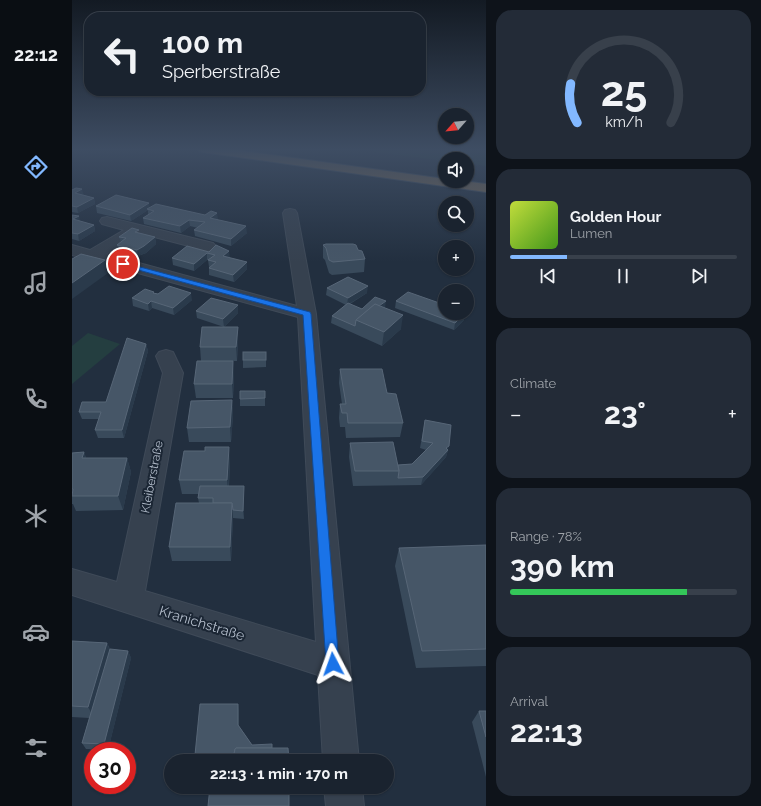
<!DOCTYPE html>
<html lang="en">
<head>
<meta charset="utf-8">
<style>
  :root { --surface:#1a232f; --page:#232b37; --text:#f1f3f6; --muted:#9fa4aa; --line:#38404b; --accent:#82b8ff }
  body { margin:0; font-family:Raleway,sans-serif; background:var(--page); color:var(--text); height:100vh; display:flex; flex-direction:column; font-size:15px; white-space:nowrap }
  * { box-sizing:border-box; margin:0 }
  p { font-size:13px; color:var(--muted) }
  .icon { flex:none; width:22px; height:22px; fill:none; stroke:currentColor; stroke-width:2; stroke-linecap:round; stroke-linejoin:round }
  .map { position:relative; flex:1; overflow:hidden }
  .drawer { display:flex; flex-direction:column; gap:10px; padding:10px; background:#0e131a; width:275px }
  .drawer>* { flex:none }
  .banner { position:absolute; left:12px; top:12px; width:342px; height:84px; border-radius:16px; box-shadow:0 1px 3px #0004,0 0 0 1px var(--line); background:#1a232f; color:var(--text); overflow:hidden }
  .needle { width:26px; rotate:243deg }
  .buttons { position:absolute; left:366px; top:108px; display:grid; gap:8px }
  .buttons a { display:grid; place-items:center; width:36px; height:36px; border-radius:50%; background:var(--surface); box-shadow:0 1px 3px #0004,0 0 0 1px var(--line); font-size:20px }
  .speed { position:absolute; left:12px; top:742px; display:flex; gap:8px; font-size:20px; font-weight:700; text-align:center }
  .speed>* { display:grid; place-content:center; width:52px; height:52px; border-radius:50%; background:var(--surface); box-shadow:0 1px 3px #0004,0 0 0 1px var(--line); line-height:1 }
  .speed .limit { border:6px solid #d22; background:#fff; color:#111 }
  .pin { position:absolute; display:grid; place-items:center; width:34px; height:34px; color:#fff; margin:-17px; border:2px solid #fff; border-radius:50%; box-shadow:0 1px 4px #0007 }
  .me { position:absolute; width:44px; margin:-22px; rotate:356deg; stroke-linejoin:round; filter:drop-shadow(0 0 3px #0008) }
  .turn { display:flex; align-items:center; gap:14px; height:84px; padding:0 12px; font-size:18px }
  .turn .icon { width:52px; height:52px; stroke-width:2.5 }
  .turn b { display:block; font-size:28px; line-height:34px }
  .big { font-size:30px; font-weight:700; line-height:1.1 }
  .drawer .tile { flex:1; display:flex; flex-direction:column; justify-content:center; gap:6px; min-width:0; padding:0 14px; border-radius:16px; background:var(--page) }
  .drawer .dial { align-items:center; gap:0 }
  .dial svg { height:104px; overflow:visible; fill:none; stroke:var(--line); stroke-width:7; stroke-linecap:round; text-anchor:middle }
  .dial text { fill:var(--text); stroke:none }
  .song { display:flex; align-items:center; gap:12px }
  .cover { width:48px; height:48px; border-radius:6px; background:linear-gradient(135deg,hsl(70 70% 55%),hsl(100 70% 35%)) }
  .played { height:4px; border-radius:2px; background:linear-gradient(90deg,var(--accent) 25%,var(--line) 25%) }
  .keys { display:flex; justify-content:space-around; direction:ltr }
  .heat { display:flex; justify-content:space-between; align-items:center; font-size:22px; direction:ltr }
  .charge { height:6px; border-radius:3px; background:linear-gradient(90deg,#34c759 78%,var(--line) 0) }
  .trip { position:absolute; left:92px; top:754px; width:230px; height:40px; border-radius:20px; background:var(--surface); box-shadow:0 1px 3px #0004,0 0 0 1px var(--line); font-weight:700; line-height:40px; text-align:center }
  main { display:flex; flex:1; min-height:0 }
  .dock { display:flex; flex-direction:column; width:72px; justify-content:space-around; align-items:center; background:#0a0e13; color:var(--muted) }
  .dock .icon { width:28px; height:28px }
  .dock .on { color:var(--accent) }
  .dock b { font-size:18px; color:var(--text) }
  .map>svg:first-child { display:block }
  .green { fill:#243e40 }
  .lines { fill:none; stroke-linecap:round; stroke-linejoin:round }
  .street-casing { stroke:#3f4a58; stroke-width:2 }
  .highway-casing { stroke:#414c5a; stroke-width:2 }
  .street { fill:#36414f; fill-rule:evenodd }
  .highway { fill:#766652; fill-rule:evenodd }
  .wall { fill:#394a5b }
  .shaded-wall { fill:#2a3a4b }
  .building { fill:#465667; stroke:#576677 }
  .route { fill:#1a73e8; stroke:#114b97 }
  .labels { text-anchor:middle; stroke-width:4; stroke-linejoin:round; paint-order:stroke }
  .street-label { font-size:12px; fill:#b2bcca; stroke:#1b2634 }
  .near-street-label { font-size:14px; fill:#b2bcca; stroke:#1b2634 }
</style>
</head>
<body>
<main>
<nav class="dock">
<b>22:12</b>
<svg class="icon on" aria-label="directions" viewBox="0 0 24 24"><path d="M12 3l9 9-9 9-9-9zM9 14v-3h6M13 9l2 2-2 2"/></svg>
<svg class="icon" aria-label="music" viewBox="0 0 24 24"><path d="M9 18V5l10-2v13"/><circle cx="6" cy="18" r="3"/><circle cx="16" cy="16" r="3"/></svg>
<svg class="icon" aria-label="phone" viewBox="0 0 24 24"><path d="M5 4h4l2 5-3 2q2 4 5 5l2-3 5 2v4C11 20 4 13 5 4z"/></svg>
<svg class="icon" aria-label="climate" viewBox="0 0 24 24"><path d="M12 3v18M4 7l16 10M4 17L20 7"/></svg>
<svg class="icon" aria-label="car" viewBox="0 0 24 24"><path d="M5 17H2v-5l4-1 3-4h7l3 4 3 1v5h-3M9 17h6M6 11h13"/><circle cx="7" cy="17" r="2"/><circle cx="17" cy="17" r="2"/></svg>
<svg class="icon" aria-label="filters" viewBox="0 0 24 24"><path d="M4 7h16M4 17h16"/><circle cx="9" cy="7" r="2"/><circle cx="15" cy="17" r="2"/></svg>
</nav>
<div class="map">
<svg width="414" height="806" viewBox="0 0 414 806">
  <rect width="100%" height="100%" fill="#222f3f"/>
  <!-- green -->
  <g class="green">
    <polygon points="280,149 414,149 414,166 395,163 395,159 373,159 373,161"/>
    <polygon points="16,333 48,344 0,384 0,346"/>
  </g>
  <g class="lines">
    <defs>
      <g id="street">
        <polygon points="218,209 223,210 225,213 244,314 287,761 251,761 246,675 0,595 0,569 45,582 91,373 84,356 87,352 94,350 101,352 111,373 73,591 244,642 226,317 0,255 0,245 18,250 52,230 30,224 28,221 30,218 35,217 141,243 144,246 141,249 136,251 67,233 34,254 225,306 211,213 213,210"/>
        <polygon points="252,787 290,787 292,806 254,806"/>
      </g>
      <polygon id="highway" points="124,149 156,149 373,179 373,181 391,181 414,184 414,192 130,152"/>
    </defs>
    <!-- street casing -->
    <use href="#street" class="street-casing"/>
    <!-- highway casing -->
    <use href="#highway" class="highway-casing"/>
    <!-- street -->
    <use href="#street" class="street"/>
    <!-- highway -->
    <use href="#highway" class="highway"/>
  </g>
  <!-- wall -->
  <g class="wall">
    <polygon points="0,190 12,195 22,198 23,204 6,213 0,212"/>
    <polygon points="24,206 78,208 146,219 145,220 175,233 159,246 123,236 122,230 126,228 118,226 109,233 72,224 71,218 76,215 76,210 59,221 25,213"/>
    <polygon points="0,215 8,221 22,225 23,231 7,241 0,239"/>
    <polygon points="67,233 83,237 84,244 74,253 66,256 47,251 45,245 49,242 47,237"/>
    <polygon points="251,245 286,250 293,259 292,272 260,275 257,273 253,260 251,258"/>
    <polygon points="115,246 158,258 175,269 162,282 137,275 137,268 138,268 137,267 136,260 135,260 122,271 101,265 100,258"/>
    <polygon points="255,288 295,293 278,304 290,309 313,308 329,329 310,346 259,323 260,316 274,305 254,295"/>
    <polygon points="82,292 82,293 86,294 120,300 102,315 80,308 77,311 61,306 60,298"/>
    <polygon points="324,301 392,320 382,330 323,308"/>
    <polygon points="124,311 166,313 152,327 125,318"/>
    <polygon points="166,327 166,341 165,361 129,361 128,347"/>
    <polygon points="74,344 76,351 52,438 26,438 23,430 27,419 10,419 7,412 34,402"/>
    <polygon points="194,352 194,367 171,368 171,360"/>
    <polygon points="268,369 315,393 331,423 328,437 274,438 273,427 268,427 267,418 268,404 270,404 267,383"/>
    <polygon points="162,375 161,398 124,398 122,384"/>
    <polygon points="193,391 193,406 168,406 168,399"/>
    <polygon points="160,400 161,415 159,442 117,442 115,428"/>
    <polygon points="353,420 376,450 374,457 349,485 281,486 277,457 278,443 326,465 340,464 354,450 348,448"/>
    <polygon points="12,452 14,458 55,458 59,472 51,510 4,511 1,504 0,504 0,453"/>
    <polygon points="158,461 157,486 172,486 172,519 161,518 159,561 100,561 97,547 127,503 126,498 127,494 110,494 107,480"/>
    <polygon points="414,545 414,666 344,668 323,566 327,548"/>
    <polygon points="0,641 35,643 38,649 56,651 59,658 36,750 14,749 10,743 17,718 0,717"/>
    <polygon points="167,710 167,726 180,745 200,748 139,760 125,761 123,755"/>
    <polygon points="407,711 414,711 414,777 400,722"/>
  </g>
  <!-- shaded-wall -->
  <g class="shaded-wall">
    <polygon points="10,189 12,196 3,193"/>
    <polygon points="22,198 23,204 6,213 5,207"/>
    <polygon points="77,203 78,209 75,209 76,210 59,221 58,215"/>
    <polygon points="145,213 146,219 139,224 138,218"/>
    <polygon points="7,216 8,222 1,219"/>
    <polygon points="117,220 118,226 109,233 108,226"/>
    <polygon points="22,225 23,231 7,241 6,234"/>
    <polygon points="174,226 175,233 159,246 159,239"/>
    <polygon points="83,237 84,244 74,253 66,256 65,250"/>
    <polygon points="157,251 158,258 151,263 151,256"/>
    <polygon points="135,253 135,260 122,271 122,264"/>
    <polygon points="33,260 36,273 0,299 0,283"/>
    <polygon points="175,262 175,269 162,282 161,275"/>
    <polygon points="296,286 295,293 275,305 276,298"/>
    <polygon points="119,293 120,300 102,315 101,308"/>
    <polygon points="79,301 80,308 77,311 76,304"/>
    <polygon points="314,301 313,308 288,322"/>
    <polygon points="166,305 166,313 152,327 151,319"/>
    <polygon points="393,313 392,320 382,330 383,323"/>
    <polygon points="331,315 329,329 310,346 312,332"/>
    <polygon points="166,327 166,341 165,361 164,347"/>
    <polygon points="74,344 76,351 52,438 50,430"/>
    <polygon points="161,361 162,375 161,398 160,384"/>
    <polygon points="160,400 161,415 159,442 158,427"/>
    <polygon points="377,446 374,457 349,485 351,477"/>
    <polygon points="157,447 158,461 156,494 155,480"/>
    <polygon points="12,452 17,467 10,458"/>
    <polygon points="55,458 59,472 51,510 46,496"/>
    <polygon points="172,486 172,519 171,511"/>
    <polygon points="160,503 161,517 159,561 158,547"/>
    <polygon points="35,643 40,656 23,719 16,707"/>
    <polygon points="56,651 59,658 36,750 32,744"/>
    <polygon points="166,704 167,710 167,731 166,725"/>
  </g>
  <!-- building -->
  <g class="building">
    <polygon points="4,188 10,189 3,193 22,198 5,207 0,206 0,190"/>
    <polygon points="44,195 77,203 58,215 24,206"/>
    <polygon points="84,204 133,215 139,211 145,213 138,218 174,226 159,239 122,230 133,222 117,220 108,226 71,218 82,211 75,209"/>
    <polygon points="0,215 7,216 1,219 22,225 6,234 0,233"/>
    <polygon points="60,228 67,230 63,232 83,237 72,246 65,250 45,245 54,238 47,237"/>
    <polygon points="254,244 281,244 284,245 286,250 290,251 293,259 261,262 257,260 254,248 251,245"/>
    <polygon points="144,245 157,251 151,256 175,262 161,275 137,268 144,262 136,260 143,255 135,253 122,264 100,258 115,246 137,252"/>
    <polygon points="9,254 33,260 0,283 0,259"/>
    <polygon points="276,277 296,286 276,298 255,288"/>
    <polygon points="97,286 119,293 101,308 79,301 76,304 60,298 73,289 82,292 81,293 86,294"/>
    <polygon points="336,292 373,305 373,313 393,313 383,323 324,301"/>
    <polygon points="303,297 314,301 307,306 303,304 284,320 283,326 260,316 276,303 290,309"/>
    <polygon points="139,298 166,305 151,319 124,311"/>
    <polygon points="303,304 331,315 312,332 284,320"/>
    <polygon points="130,327 166,327 164,347 128,347"/>
    <polygon points="55,338 74,344 50,430 23,430 29,412 7,412 10,402 34,402"/>
    <rect x="171" y="352" width="23" height="8"/>
    <polygon points="125,361 161,361 160,384 122,384"/>
    <polygon points="268,369 310,369 315,393 324,394 331,423 276,423 275,413 270,413 268,404 274,404"/>
    <polygon points="168,391 193,391 193,398 168,399"/>
    <polygon points="160,400 158,427 115,428 119,401"/>
    <polygon points="353,420 379,425 377,446 374,448 376,450 351,477 326,478 327,471 326,465 340,464 361,443 350,441"/>
    <polygon points="321,442 327,471 283,471 278,443"/>
    <polygon points="133,447 157,447 155,480 107,480 112,451 133,451"/>
    <polygon points="12,452 10,458 55,458 46,496 0,496 1,489 0,489 0,453"/>
    <polygon points="128,486 172,486 171,511 161,510 160,503 141,503 141,498 126,498"/>
    <polygon points="104,503 160,503 158,547 97,547"/>
    <polygon points="414,545 414,649 350,651 327,548"/>
    <polygon points="0,641 35,643 16,707 0,706"/>
    <polygon points="38,649 56,651 32,744 10,743"/>
    <polygon points="128,704 166,704 166,725 180,745 200,744 200,748 164,748 163,749 162,754 123,755"/>
    <polygon points="407,711 414,711 414,737"/>
    <polygon points="164,748 216,748 217,761 139,761 140,754 162,754 163,749"/>
    <polygon points="138,787 217,787 217,806 136,806"/>
  </g>
  <!-- sky -->
  <linearGradient id="sky" x2="0" y2="1"><stop stop-color="#131a23"/><stop offset="0.57" stop-color="#3e4d63"/><stop offset="1" stop-color="#3e4d63" stop-opacity="0"/></linearGradient>
  <rect width="414" height="262" fill="url(#sky)"/>
  <!-- route -->
  <polygon class="route" points="48,263 53,263 238,312 239,314 267,664 265,669 261,671 256,669 254,664 231,315 48,265"/>
  <g class="labels">
    <!-- street labels -->
    <g class="street-label">
      <text transform="translate(80 477) rotate(-79)" y="4">Kleiberstraße</text>
    </g>
    <!-- near-street labels -->
    <g class="near-street-label">
      <text transform="translate(130 623) rotate(17)" y="5">Kranichstraße</text>
    </g>
  </g>
</svg>
<div class="buttons">
<a><svg class="needle" viewBox="-14 -14 28 28"><path d="M0-13l5 13h-10z" fill="#e53935"/><path d="M0 13l5-13h-10z" fill="#9fa4aa"/></svg></a>
<a><svg class="icon" aria-label="sound" viewBox="0 0 24 24"><path d="M4 9h4l5-4v14l-5-4H4zM17 9q2 3 0 6"/></svg></a>
<a><svg class="icon" aria-label="search" viewBox="0 0 24 24"><circle cx="10" cy="10" r="6"/><path d="M15 15l6 6"/></svg></a>
<a>+</a>
<a>−</a>
</div>
<div class="speed"><div class="limit">30</div></div>
<div class="pin" style="left:51px;top:264px;background:#d93025"><svg class="icon" aria-label="arrive" viewBox="0 0 24 24"><path d="M6 21V4h12l-3 4 3 4H6"/></svg></div>
<svg class="me" style="left:261px;top:664px" viewBox="-20 -20 40 40"><path d="M0-17L14 15 0 8-14 15z" fill="#1a73e8" stroke="#fff" stroke-width="4"/></svg>
<div class="trip">22:13 · 1 min · 170 m</div>
<div class="banner">
<div class="turn"><svg class="icon" aria-label="left" viewBox="0 0 24 24"><path d="M17 20v-9H6M10 6l-5 5 5 5"/></svg><div><b>100 m</b>Sperberstraße</div></div>
</div>
</div>
<section class="drawer">
<div class="tile dial"><svg viewBox="0 0 100 80">
<path d="M14 69A42 42 0 1 1 86 69"/>
<path d="M14 69A42 42 0 0 1 9 39" stroke="#82b8ff"/>
<text x="50" y="56" font-size="32" font-weight="700">25</text>
<text x="50" y="72" font-size="11">km/h</text>
</svg></div>
<div class="tile">
<div class="song"><i class="cover"></i><div><b>Golden Hour</b><p>Lumen</p></div></div>
<div class="played"></div>
<div class="keys"><svg class="icon" aria-label="previous" viewBox="0 0 24 24"><path d="M18 5L8 12l10 7zM5 5v14"/></svg><svg class="icon" aria-label="pause" viewBox="0 0 24 24"><path d="M8 5v14M16 5v14"/></svg><svg class="icon" aria-label="next" viewBox="0 0 24 24"><path d="M6 5l10 7-10 7zM19 5v14"/></svg></div>
</div>
<div class="tile"><p>Climate</p>
<div class="heat"><a>−</a><b class="big">23°</b><a>+</a></div>
</div>
<div class="tile"><p>Range · 78%</p><b class="big">390 km</b><div class="charge"></div></div>
<div class="tile"><p>Arrival</p><b class="big">22:13</b></div>
</section>
</main>
</body>
</html>
